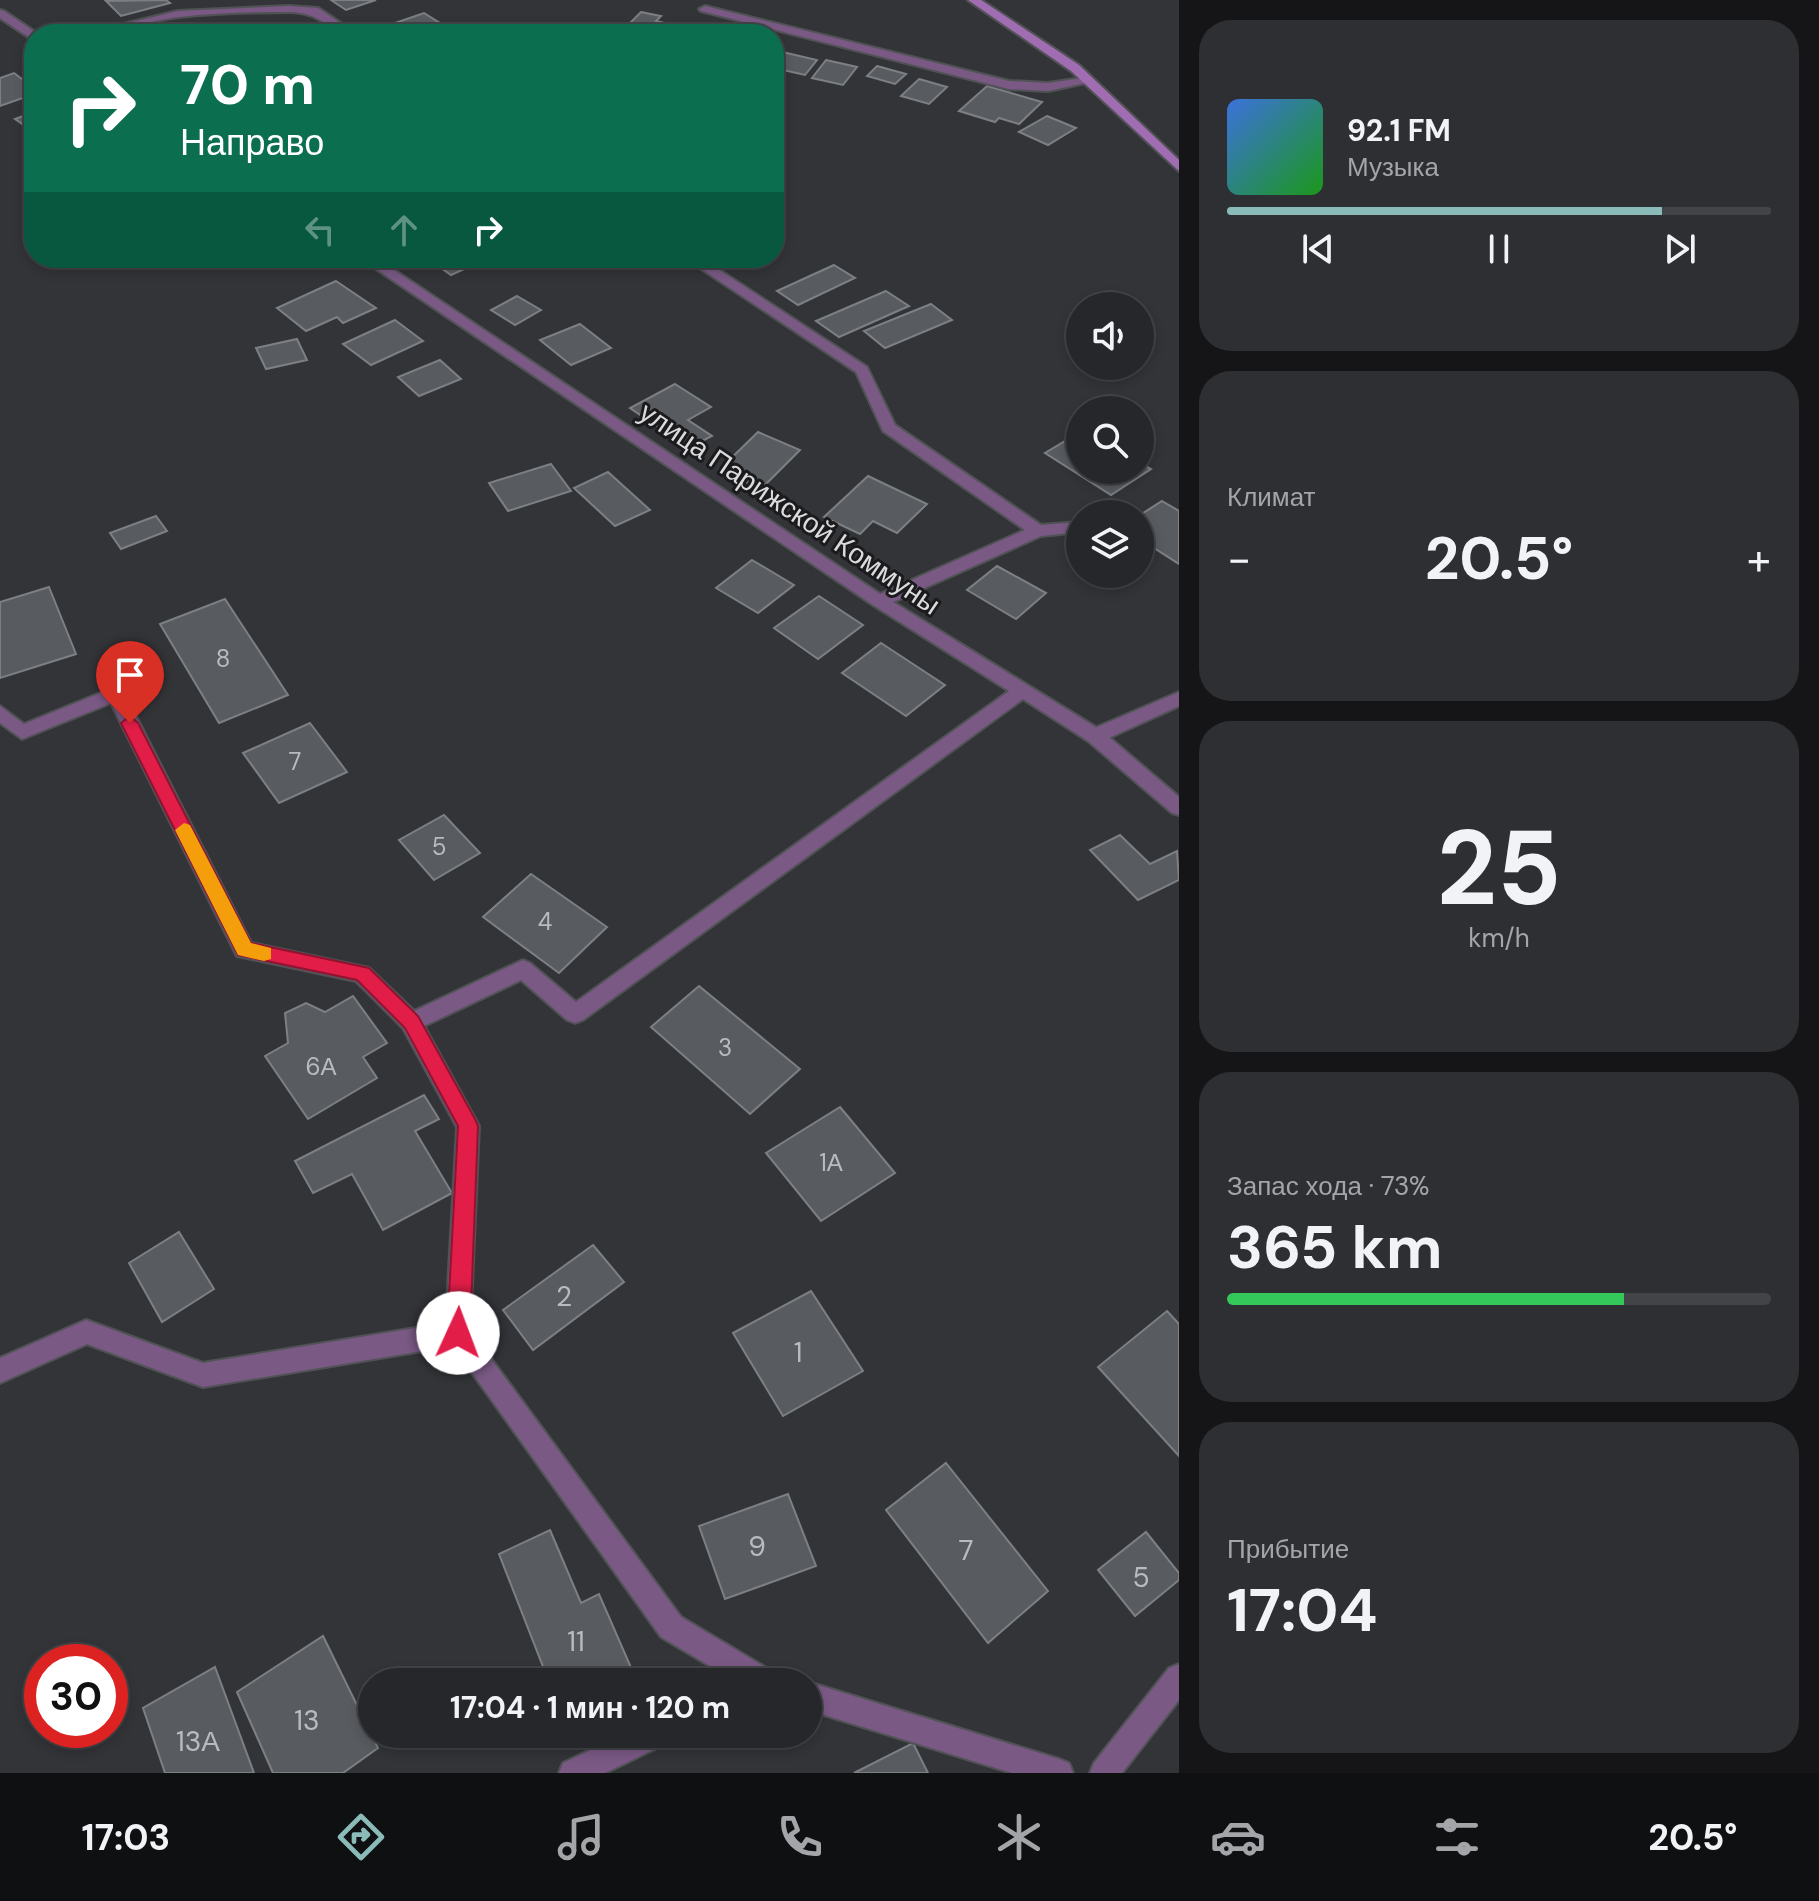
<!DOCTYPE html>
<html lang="ru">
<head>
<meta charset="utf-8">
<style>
  :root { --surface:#26272a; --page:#2e2f32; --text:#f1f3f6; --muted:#a4a5a8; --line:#424447; --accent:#8bbbb9 }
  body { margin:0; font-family:"DM Sans",sans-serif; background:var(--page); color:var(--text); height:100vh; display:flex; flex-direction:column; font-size:30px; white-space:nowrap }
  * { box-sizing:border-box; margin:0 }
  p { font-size:26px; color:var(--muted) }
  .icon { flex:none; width:44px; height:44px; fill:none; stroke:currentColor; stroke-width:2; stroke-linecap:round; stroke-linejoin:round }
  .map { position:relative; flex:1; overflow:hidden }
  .details { display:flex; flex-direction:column; gap:20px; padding:20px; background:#151517; width:640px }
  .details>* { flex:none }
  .hud { position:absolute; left:24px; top:24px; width:760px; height:244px; border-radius:32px; box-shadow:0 4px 12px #0003,0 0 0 2px var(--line); background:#0b6e4f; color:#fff; overflow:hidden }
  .tools { position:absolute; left:1066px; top:292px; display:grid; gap:16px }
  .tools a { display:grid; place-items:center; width:88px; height:88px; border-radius:50%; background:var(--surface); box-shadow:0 4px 12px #0003,0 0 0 2px var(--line); font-size:40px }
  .speed { position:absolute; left:24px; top:1644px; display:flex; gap:16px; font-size:40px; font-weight:700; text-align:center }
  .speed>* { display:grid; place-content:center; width:104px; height:104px; border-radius:50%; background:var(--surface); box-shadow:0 4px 12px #0003,0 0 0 2px var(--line); line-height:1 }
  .speed .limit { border:12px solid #d22; background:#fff; color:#111 }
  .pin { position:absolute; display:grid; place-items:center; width:68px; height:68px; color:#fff; margin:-82px -34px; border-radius:50% 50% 50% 0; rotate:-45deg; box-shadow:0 0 8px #0007 }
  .pin .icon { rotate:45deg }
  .me { position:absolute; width:88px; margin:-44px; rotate:2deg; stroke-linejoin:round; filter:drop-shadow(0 0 6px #0008) }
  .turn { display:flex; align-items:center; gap:28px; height:168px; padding:0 24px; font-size:36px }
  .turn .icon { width:104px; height:104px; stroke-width:2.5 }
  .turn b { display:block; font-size:56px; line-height:68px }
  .lanes { display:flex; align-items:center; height:76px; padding:0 24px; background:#0003; justify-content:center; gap:40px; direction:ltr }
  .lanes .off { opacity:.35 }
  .big { font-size:60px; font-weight:700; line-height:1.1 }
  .details .card { flex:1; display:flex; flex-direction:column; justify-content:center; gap:12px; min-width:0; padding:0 28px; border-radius:32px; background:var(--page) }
  .details .dial { align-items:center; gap:0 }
  .dial b { font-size:104px; line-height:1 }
  .song { display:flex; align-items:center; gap:24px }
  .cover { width:96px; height:96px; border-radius:12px; background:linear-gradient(135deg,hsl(220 70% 55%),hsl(120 70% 35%)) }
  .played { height:8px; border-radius:4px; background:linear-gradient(90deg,var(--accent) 80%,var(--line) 80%) }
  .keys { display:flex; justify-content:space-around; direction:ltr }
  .heat { display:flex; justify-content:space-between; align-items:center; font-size:44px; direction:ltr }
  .charge { height:12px; border-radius:6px; background:linear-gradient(90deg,#34c759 73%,var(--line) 0) }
  .trip { position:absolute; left:358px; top:1668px; width:464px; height:80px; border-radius:40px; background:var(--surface); box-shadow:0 4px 12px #0003,0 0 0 2px var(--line); font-weight:700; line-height:80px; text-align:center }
  .tabs { display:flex; height:128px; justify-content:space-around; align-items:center; background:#0f1011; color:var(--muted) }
  .tabs .icon { width:56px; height:56px }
  .tabs .active { color:var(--accent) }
  .tabs b { font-size:36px; color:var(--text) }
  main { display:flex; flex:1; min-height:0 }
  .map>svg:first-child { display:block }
  .building { fill:#585c60; stroke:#7c8084; stroke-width:2 }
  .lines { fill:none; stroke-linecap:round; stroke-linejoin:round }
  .service-casing { stroke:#515256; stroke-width:4 }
  .minor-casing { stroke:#515256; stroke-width:4 }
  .secondary-casing { stroke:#515256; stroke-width:4 }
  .service { fill:#7a5985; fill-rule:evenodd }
  .minor { fill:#7a5985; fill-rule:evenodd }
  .secondary { fill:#a06cb2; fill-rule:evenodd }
  .route { fill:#e11d48; stroke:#92132f; stroke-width:2 }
  .slow { fill:#f59e0b }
  .labels { text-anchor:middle; stroke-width:6; stroke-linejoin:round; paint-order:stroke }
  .number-label { font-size:24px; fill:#babbbe }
  .street-label { font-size:28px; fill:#dbdbde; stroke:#1b1b1d }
  .near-number-label { font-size:28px; fill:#babbbe }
</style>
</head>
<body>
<main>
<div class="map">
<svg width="1179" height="1773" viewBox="0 0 1179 1773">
  <rect width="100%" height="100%" fill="#333438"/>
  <!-- building -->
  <g class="building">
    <polygon points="166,0 170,3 121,16 106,1"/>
    <polygon points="331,0 376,0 346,10"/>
    <polygon points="641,12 661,16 656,21 686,28 680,34 619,34"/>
    <polygon points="424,13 443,25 415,34 398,34 386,26"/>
    <polygon points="774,50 817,60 805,75 774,68"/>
    <polygon points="826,60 857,67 843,85 812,78"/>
    <polygon points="877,66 906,74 895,84 867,76"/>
    <polygon points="14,73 34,88 34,94 0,106 0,78"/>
    <polygon points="919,79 947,87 929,104 901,96"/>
    <polygon points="987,86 1042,102 1019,124 999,118 995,122 959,111"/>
    <polygon points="34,112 34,132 15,119"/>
    <polygon points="1047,116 1076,128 1048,145 1019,132"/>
    <polygon points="427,258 488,258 451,275"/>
    <polygon points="834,265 855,278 798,305 777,291"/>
    <polygon points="336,281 376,308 343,323 337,317 306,331 277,308"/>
    <polygon points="886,291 909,306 839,337 816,321"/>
    <polygon points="517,296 541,310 515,325 491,310"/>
    <polygon points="931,304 952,320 885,348 864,331"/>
    <polygon points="395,320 423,341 371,365 343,344"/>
    <polygon points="580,324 611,348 571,365 540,340"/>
    <polygon points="297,339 307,360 266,369 256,348"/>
    <polygon points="440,360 461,379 419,396 398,377"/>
    <polygon points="675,384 711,407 688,420 712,436 689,448 630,408"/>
    <polygon points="758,432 800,450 761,489 719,470"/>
    <polygon points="1080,432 1080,470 1140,470 1140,463 1151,469 1111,495 1045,453"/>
    <polygon points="551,464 571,491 508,511 489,483"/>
    <polygon points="608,472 650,510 615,526 574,488"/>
    <polygon points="868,476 927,504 897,533 873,521 860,534 824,517"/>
    <polygon points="1162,501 1179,511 1179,564 1140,539 1140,515"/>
    <polygon points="156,516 167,531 121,549 110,533"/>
    <polygon points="752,560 794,585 758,613 716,588"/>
    <polygon points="997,566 1046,593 1016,619 967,590"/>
    <polygon points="49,587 76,654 0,678 0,602"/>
    <polygon points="819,596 863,625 818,659 774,628"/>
    <polygon points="225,599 288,695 219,723 160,624"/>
    <polygon points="881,643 945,685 906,716 842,673"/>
    <polygon points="310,723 347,772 279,803 243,753"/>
    <polygon points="444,815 480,853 434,880 399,840"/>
    <polygon points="1120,835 1150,864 1177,851 1179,880 1138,900 1090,850"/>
    <polygon points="531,874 607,927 559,973 483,917"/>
    <polygon points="699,986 800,1069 750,1114 651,1027"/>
    <polygon points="353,996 387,1043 363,1057 377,1078 308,1119 265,1056 288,1043 285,1013 306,1003 325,1012"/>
    <polygon points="424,1095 439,1119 415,1131 452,1193 383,1230 352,1174 313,1193 295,1161"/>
    <polygon points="840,1107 895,1173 821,1221 766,1153"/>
    <polygon points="179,1232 214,1289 162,1322 129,1263"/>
    <polygon points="593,1245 624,1282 533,1350 503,1310"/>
    <polygon points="811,1291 863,1371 783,1416 733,1333"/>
    <polygon points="1167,1311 1179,1324 1179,1456 1098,1367"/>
    <polygon points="946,1463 1048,1591 988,1643 886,1510"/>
    <polygon points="788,1494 816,1566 725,1599 699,1526"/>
    <polygon points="550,1530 581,1603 599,1594 636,1679 629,1682 549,1682 499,1554"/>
    <polygon points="1146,1532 1179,1573 1179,1580 1135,1616 1098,1570"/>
    <polygon points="323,1636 378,1748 343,1773 273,1773 237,1692"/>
    <polygon points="215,1667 254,1773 165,1773 143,1708"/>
    <polygon points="913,1743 928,1773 854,1773"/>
  </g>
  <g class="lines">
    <defs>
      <polygon id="service" points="1179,692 1179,706 1102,741 1088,741 1086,736 1088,731"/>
      <g id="minor">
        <path d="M289,6L318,8L357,34C329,34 323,12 289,12C253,12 214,13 179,17C146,21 116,34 82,34L178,11Z"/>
        <polygon points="705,6 1009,81 1048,83 1089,77 1095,81 1048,91 1009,89 701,11 699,9"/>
        <polygon points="0,10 4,11 38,34 34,34 34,39 30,38 0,18"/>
        <polygon points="360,258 376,258 880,594 1025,530 883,431 856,372 685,258 701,258 867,367 895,425 1041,525 1080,522 1080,532 1041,536 893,602 1102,731 1179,797 1179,815 1172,813 1088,741 1023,699 583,1020 575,1023 567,1020 521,980 424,1026 479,1126 470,1330 681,1617 773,1672 777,1682 737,1682 661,1637 453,1346 203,1387 87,1344 0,1383 0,1358 86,1320 203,1363 446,1323 457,1127 403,1028 356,981 237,956 111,703 22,739 0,723 0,706 24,724 110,689 122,689 251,943 369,968 414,1011 523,960 530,963 576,1002 1009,691 873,605"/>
        <polygon points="1179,1664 1179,1700 1122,1773 1090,1773 1094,1763 1169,1668"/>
        <polygon points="808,1682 1059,1759 1069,1763 1073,1773 1012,1773 808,1710"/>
        <polygon points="624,1734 669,1734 665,1744 605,1773 559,1773 563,1763"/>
      </g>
      <polygon id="secondary" points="968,0 981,0 1079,65 1179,160 1179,171 1071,71"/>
    </defs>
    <!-- service casing -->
    <use href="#service" class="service-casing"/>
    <!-- minor casing -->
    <use href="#minor" class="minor-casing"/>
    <!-- secondary casing -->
    <use href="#secondary" class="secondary-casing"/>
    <!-- service -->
    <use href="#service" class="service"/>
    <!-- minor -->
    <use href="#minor" class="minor"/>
    <!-- secondary -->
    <use href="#secondary" class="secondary"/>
  </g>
  <!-- route -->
  <polygon class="route" points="130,716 138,723 251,943 369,968 418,1016 475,1119 478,1126 470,1333 466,1340 458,1343 451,1340 447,1333 458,1126 405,1028 357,980 238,955 121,723"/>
  <!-- slow -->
  <polygon class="slow" points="184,823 190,825 251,943 271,948 271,959 264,961 238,955 175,830"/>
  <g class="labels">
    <!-- number labels -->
    <g class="number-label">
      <text x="223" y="667">8</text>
      <text x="295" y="770">7</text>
      <text x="439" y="855">5</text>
      <text x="545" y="930">4</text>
      <text x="725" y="1056">3</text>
      <text x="321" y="1075">6А</text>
      <text x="831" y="1171">1А</text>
    </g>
    <!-- street labels -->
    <g class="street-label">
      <text transform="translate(790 508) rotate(34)" y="10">улица Парижской Коммуны</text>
    </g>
    <!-- near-number labels -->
    <g class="near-number-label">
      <text x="564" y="1306">2</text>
      <text x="798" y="1362">1</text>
      <text x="757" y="1556">9</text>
      <text x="966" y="1560">7</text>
      <text x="1141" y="1587">5</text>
      <text x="576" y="1651">11</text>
      <text x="307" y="1730">13</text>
      <text x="198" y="1751">13А</text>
    </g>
  </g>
</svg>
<div class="tools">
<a><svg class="icon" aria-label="sound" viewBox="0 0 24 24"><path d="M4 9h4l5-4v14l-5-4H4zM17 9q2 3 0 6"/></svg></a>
<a><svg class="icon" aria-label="search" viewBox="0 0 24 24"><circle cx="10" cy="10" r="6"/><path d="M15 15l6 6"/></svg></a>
<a><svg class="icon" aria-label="layers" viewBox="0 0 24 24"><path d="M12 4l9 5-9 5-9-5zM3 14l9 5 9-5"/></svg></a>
</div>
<div class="speed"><div class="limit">30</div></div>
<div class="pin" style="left:130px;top:723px;background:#d93025"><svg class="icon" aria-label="arrive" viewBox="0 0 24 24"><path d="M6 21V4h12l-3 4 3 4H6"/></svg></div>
<svg class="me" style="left:458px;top:1333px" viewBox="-20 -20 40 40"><circle r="19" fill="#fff"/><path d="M0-13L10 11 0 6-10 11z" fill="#e11d48"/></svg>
<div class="trip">17:04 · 1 мин · 120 m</div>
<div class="hud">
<div class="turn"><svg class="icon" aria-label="right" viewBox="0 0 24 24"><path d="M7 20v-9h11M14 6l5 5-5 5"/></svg><div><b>70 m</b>Направо</div></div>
<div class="lanes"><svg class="icon off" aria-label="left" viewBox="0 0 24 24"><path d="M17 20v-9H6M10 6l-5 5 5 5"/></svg><svg class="icon off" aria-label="ahead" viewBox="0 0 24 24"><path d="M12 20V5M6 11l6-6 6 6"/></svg><svg class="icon" aria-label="right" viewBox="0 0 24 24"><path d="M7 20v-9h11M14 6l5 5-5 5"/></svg></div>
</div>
</div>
<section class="details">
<div class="card">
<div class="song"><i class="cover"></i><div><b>92.1 FM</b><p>Музыка</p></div></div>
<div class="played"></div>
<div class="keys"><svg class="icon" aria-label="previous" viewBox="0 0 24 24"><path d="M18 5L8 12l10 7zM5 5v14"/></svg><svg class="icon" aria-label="pause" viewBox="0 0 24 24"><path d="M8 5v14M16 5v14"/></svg><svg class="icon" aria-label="next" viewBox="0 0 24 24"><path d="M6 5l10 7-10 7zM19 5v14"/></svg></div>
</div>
<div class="card"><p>Климат</p>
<div class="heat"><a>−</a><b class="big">20.5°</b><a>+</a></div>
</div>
<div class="card dial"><b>25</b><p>km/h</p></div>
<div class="card"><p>Запас хода · 73%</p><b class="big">365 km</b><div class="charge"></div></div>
<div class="card"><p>Прибытие</p><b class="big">17:04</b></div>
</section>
</main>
<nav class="tabs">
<b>17:03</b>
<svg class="icon active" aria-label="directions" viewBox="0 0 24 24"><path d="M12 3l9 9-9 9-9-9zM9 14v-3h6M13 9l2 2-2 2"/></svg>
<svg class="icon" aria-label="music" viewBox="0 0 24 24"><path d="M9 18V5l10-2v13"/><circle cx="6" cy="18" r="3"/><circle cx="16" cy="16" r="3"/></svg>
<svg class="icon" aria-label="phone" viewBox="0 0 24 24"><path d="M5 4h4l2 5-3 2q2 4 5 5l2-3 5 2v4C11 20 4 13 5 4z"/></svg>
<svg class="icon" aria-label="climate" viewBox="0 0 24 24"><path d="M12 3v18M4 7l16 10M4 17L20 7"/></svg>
<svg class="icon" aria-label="car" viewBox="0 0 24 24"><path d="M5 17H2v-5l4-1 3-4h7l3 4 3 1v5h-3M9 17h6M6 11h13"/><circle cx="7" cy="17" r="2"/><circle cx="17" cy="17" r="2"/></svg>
<svg class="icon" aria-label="filters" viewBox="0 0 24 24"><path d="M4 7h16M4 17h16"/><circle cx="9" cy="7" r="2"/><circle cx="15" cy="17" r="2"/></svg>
<b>20.5°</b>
</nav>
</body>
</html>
